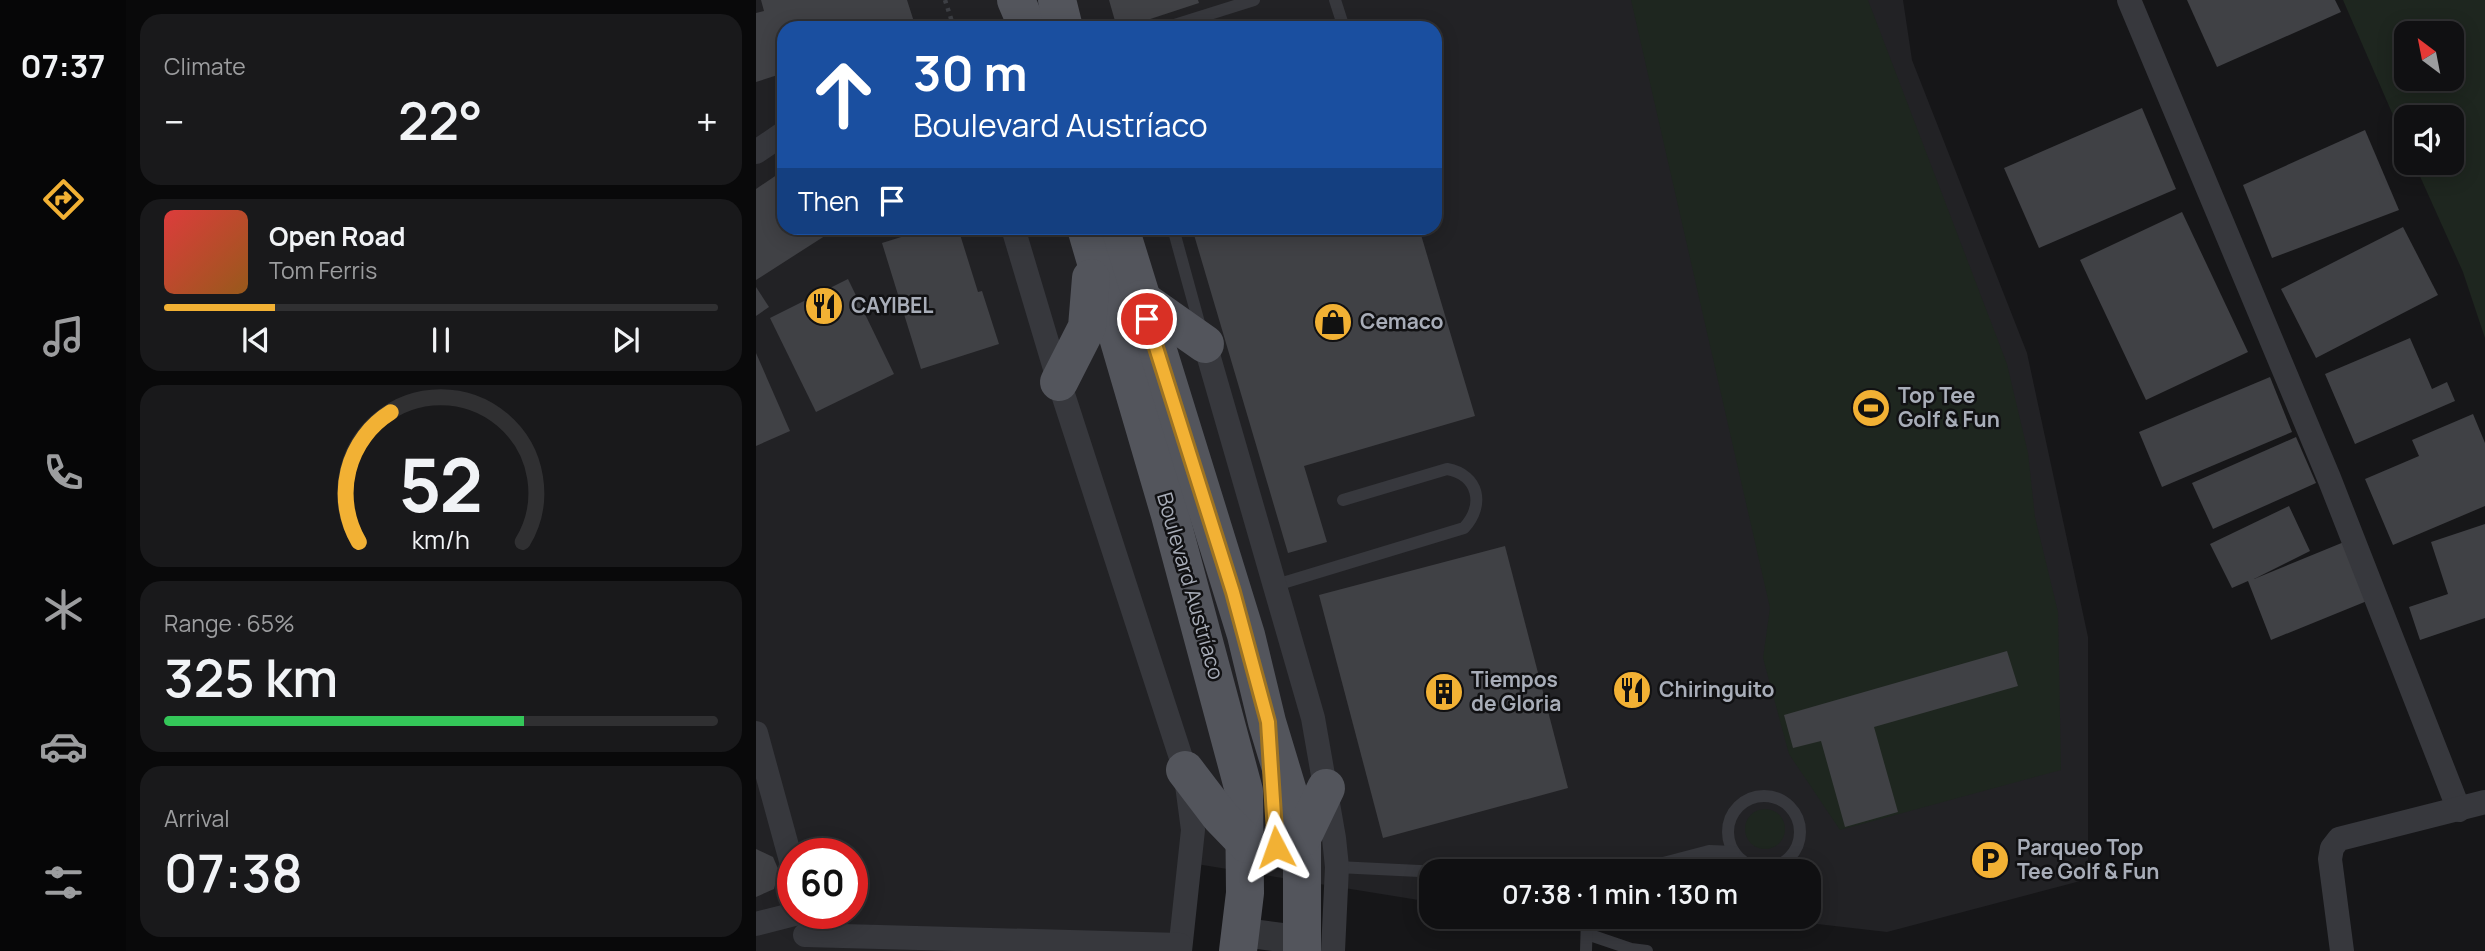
<!DOCTYPE html>
<html lang="en">
<head>
<meta charset="utf-8">
<style>
  :root { --surface:#101012; --page:#19191b; --text:#f1f3f6; --muted:#9c9d9f; --line:#303032; --accent:#f2b134 }
  body { margin:0; font-family:Manrope,sans-serif; background:var(--page); color:var(--text); height:100vh; display:flex; flex-direction:column; font-size:26px; white-space:nowrap }
  * { box-sizing:border-box; margin:0 }
  p { font-size:23px; color:var(--muted) }
  .icon { flex:none; width:38px; height:38px; fill:none; stroke:currentColor; stroke-width:2; stroke-linecap:round; stroke-linejoin:round }
  .map { position:relative; flex:1; overflow:hidden }
  .drawer { display:flex; flex-direction:column; gap:14px; padding:14px; background:#09090a; width:630px }
  .drawer>* { flex:none }
  .top-card { position:absolute; left:21px; top:21px; width:665px; height:214px; border-radius:21px; box-shadow:0 4px 18px #0003,0 0 0 2px var(--line); background:#1a4fa0; color:#fff; overflow:hidden }
  .needle { width:46px; rotate:328deg }
  .tools { position:absolute; left:1638px; top:21px; display:grid; gap:14px }
  .tools a { display:grid; place-items:center; width:70px; height:70px; border-radius:14px; background:var(--surface); box-shadow:0 4px 18px #0003,0 0 0 2px var(--line); font-size:35px }
  .speed { position:absolute; left:21px; top:838px; display:flex; gap:14px; font-size:35px; font-weight:700; text-align:center }
  .speed>* { display:grid; place-content:center; width:91px; height:91px; border-radius:50%; background:var(--surface); box-shadow:0 4px 18px #0003,0 0 0 2px var(--line); line-height:1 }
  .speed .limit { border:10px solid #d22; background:#fff; color:#111 }
  .pin { position:absolute; display:grid; place-items:center; width:60px; height:60px; color:#fff; margin:-30px; border:4px solid #fff; border-radius:50%; box-shadow:0 2px 7px #0007 }
  .me { position:absolute; width:77px; margin:-38px; rotate:356deg; stroke-linejoin:round; filter:drop-shadow(0 0 5px #0008) }
  .turn { display:flex; align-items:center; gap:24px; height:147px; padding:0 21px; font-size:32px }
  .turn .icon { width:91px; height:91px; stroke-width:2.5 }
  .turn b { display:block; font-size:49px; line-height:60px }
  .then { display:flex; align-items:center; height:66px; padding:0 21px; background:#0003; gap:14px; font-size:26px }
  .big { font-size:52px; font-weight:600; line-height:1.1 }
  .drawer .tile { flex:1; display:flex; flex-direction:column; justify-content:center; gap:10px; min-width:0; padding:0 24px; border-radius:21px; background:var(--page) }
  .drawer .dial { align-items:center; gap:0 }
  .dial svg { height:182px; overflow:visible; fill:none; stroke:var(--line); stroke-width:7; stroke-linecap:round; text-anchor:middle }
  .dial text { fill:var(--text); stroke:none }
  .song { display:flex; align-items:center; gap:21px }
  .cover { width:84px; height:84px; border-radius:10px; background:linear-gradient(135deg,hsl(0 70% 55%),hsl(30 70% 35%)) }
  .played { height:7px; border-radius:4px; background:linear-gradient(90deg,var(--accent) 20%,var(--line) 20%) }
  .keys { display:flex; justify-content:space-around; direction:ltr }
  .heat { display:flex; justify-content:space-between; align-items:center; font-size:38px; direction:ltr }
  .charge { height:10px; border-radius:5px; background:linear-gradient(90deg,#34c759 65%,var(--line) 0) }
  .trip { position:absolute; left:663px; top:859px; width:402px; height:70px; border-radius:21px; background:var(--surface); box-shadow:0 4px 18px #0003,0 0 0 2px var(--line); font-weight:600; line-height:70px; text-align:center }
  main { display:flex; flex:1; min-height:0 }
  .tabs { display:flex; flex-direction:column; width:126px; justify-content:space-around; align-items:center; background:#060607; color:var(--muted) }
  .tabs .icon { width:49px; height:49px }
  .tabs .selected { color:var(--accent) }
  .tabs b { font-size:32px; color:var(--text) }
  .map>svg:first-child { display:block }
  .built { fill:#222225; fill-rule:evenodd }
  .green { fill:#1e261f; fill-rule:evenodd }
  .building { fill:#404145 }
  .lines { fill:none; stroke-linecap:round; stroke-linejoin:round }
  .primary-tunnel { stroke:#333438; stroke-width:38; stroke-dasharray:38 19; stroke-linecap:butt }
  .path { stroke:#3d3f44; stroke-width:4.5; stroke-dasharray:3.5 5; stroke-linecap:butt }
  .service { stroke:#37383d; stroke-width:12 }
  .minor { stroke:#37383d; stroke-width:24 }
  .primary { stroke:#53555c; stroke-width:38 }
  .route-casing { stroke:#9d7322; stroke-width:18 }
  .route { stroke:#f2b134; stroke-width:12 }
  .labels { text-anchor:middle; stroke-width:5; stroke-linejoin:round; paint-order:stroke }
  .poi-label { font-size:21px; font-weight:bold; fill:#a8adb8; stroke:#111113; text-anchor:start }
  .street-label { font-size:21px; fill:#a8adb8; stroke:#111113 }
</style>
</head>
<body>
<main>
<nav class="tabs">
<b>07:37</b>
<svg class="icon selected" aria-label="directions" viewBox="0 0 24 24"><path d="M12 3l9 9-9 9-9-9zM9 14v-3h6M13 9l2 2-2 2"/></svg>
<svg class="icon" aria-label="music" viewBox="0 0 24 24"><path d="M9 18V5l10-2v13"/><circle cx="6" cy="18" r="3"/><circle cx="16" cy="16" r="3"/></svg>
<svg class="icon" aria-label="phone" viewBox="0 0 24 24"><path d="M5 4h4l2 5-3 2q2 4 5 5l2-3 5 2v4C11 20 4 13 5 4z"/></svg>
<svg class="icon" aria-label="climate" viewBox="0 0 24 24"><path d="M12 3v18M4 7l16 10M4 17L20 7"/></svg>
<svg class="icon" aria-label="car" viewBox="0 0 24 24"><path d="M5 17H2v-5l4-1 3-4h7l3 4 3 1v5h-3M9 17h6M6 11h13"/><circle cx="7" cy="17" r="2"/><circle cx="17" cy="17" r="2"/></svg>
<svg class="icon" aria-label="filters" viewBox="0 0 24 24"><path d="M4 7h16M4 17h16"/><circle cx="9" cy="7" r="2"/><circle cx="15" cy="17" r="2"/></svg>
</nav>
<section class="drawer">
<div class="tile"><p>Climate</p>
<div class="heat"><a>−</a><b class="big">22°</b><a>+</a></div>
</div>
<div class="tile">
<div class="song"><i class="cover"></i><div><b>Open Road</b><p>Tom Ferris</p></div></div>
<div class="played"></div>
<div class="keys"><svg class="icon" aria-label="previous" viewBox="0 0 24 24"><path d="M18 5L8 12l10 7zM5 5v14"/></svg><svg class="icon" aria-label="pause" viewBox="0 0 24 24"><path d="M8 5v14M16 5v14"/></svg><svg class="icon" aria-label="next" viewBox="0 0 24 24"><path d="M6 5l10 7-10 7zM19 5v14"/></svg></div>
</div>
<div class="tile dial"><svg viewBox="0 0 100 80">
<path d="M14 69A42 42 0 1 1 86 69"/>
<path d="M14 69A42 42 0 0 1 28 12" stroke="#f2b134"/>
<text x="50" y="56" font-size="32" font-weight="700">52</text>
<text x="50" y="72" font-size="11">km/h</text>
</svg></div>
<div class="tile"><p>Range · 65%</p><b class="big">325 km</b><div class="charge"></div></div>
<div class="tile"><p>Arrival</p><b class="big">07:38</b></div>
</section>
<div class="map">
<svg width="1729" height="951" viewBox="0 0 1729 951">
  <rect width="100%" height="100%" fill="#161618"/>
  <!-- built -->
  <path class="built" d="M0,0H1147L1156,60L1271,353L1332,637V879L1131,932L999,917H1054V872H676L675,902L428,862L415,951H0ZM28,28H679V228H28ZM37,854H96V914H37Z"/>
  <!-- green -->
  <g class="green">
    <polygon points="875,0 1112,0 1251,364 1272,453 1279,517 1302,612 1305,770 1084,830 1033,754 1007,658 1014,608"/>
    <path d="M1587,0H1729V338L1707,272L1658,163H1696V117H1650V145ZM1650,33H1696V79H1650Z"/>
    <circle cx="1009" cy="829" r="20"/>
  </g>
  <!-- building -->
  <g class="building">
    <polygon points="5,0 151,0 160,28 28,28 28,73 0,82 0,13 8,11"/>
    <polygon points="353,0 442,0 443,3 379,24 380,28 361,28"/>
    <polygon points="1431,0 1579,0 1585,12 1461,67"/>
    <polygon points="1386,108 1420,189 1283,248 1248,168"/>
    <polygon points="1609,130 1643,210 1516,258 1487,185"/>
    <polygon points="28,170 28,228 73,228 75,232 0,280 0,189"/>
    <polygon points="1426,212 1492,352 1390,400 1324,260"/>
    <polygon points="1647,227 1682,295 1560,358 1525,289"/>
    <polygon points="94,228 128,228 97,237"/>
    <polygon points="174,228 202,228 222,292 226,291 243,344 165,369 126,243"/>
    <polygon points="436,228 663,228 719,416 548,466 571,542 532,553"/>
    <polygon points="92,279 138,374 60,412 14,318"/>
    <polygon points="0,287 13,307 0,316"/>
    <polygon points="1654,338 1676,389 1691,382 1699,401 1599,444 1569,374"/>
    <polygon points="0,353 34,431 0,446"/>
    <polygon points="1514,377 1536,432 1406,487 1383,432"/>
    <polygon points="1717,414 1729,443 1729,506 1637,545 1609,479 1663,456 1656,440"/>
    <polygon points="1540,437 1560,483 1457,529 1436,483"/>
    <polygon points="1533,506 1554,551 1498,579 1588,542 1611,601 1515,640 1492,581 1476,588 1454,544"/>
    <polygon points="1729,524 1729,618 1664,640 1653,607 1692,594 1675,542"/>
    <polygon points="749,546 812,788 627,838 563,595"/>
    <polygon points="1251,651 1262,686 1118,727 1142,812 1089,827 1065,741 1037,748 1028,715"/>
    <polygon points="0,849 17,857 23,871 18,889 0,897"/>
  </g>
  <g class="lines">
    <!-- primary-tunnel -->
    <polyline class="primary-tunnel" points="516,951 520,922"/>
    <!-- path -->
    <polyline class="path" points="189,0 198,28"/>
    <!-- service -->
    <g class="service">
      <polyline points="579,0 588,28"/>
      <polyline points="409,28 498,0"/>
      <polyline points="417,228 445,330"/>
      <path d="M521,587L530,582L708,528C729,505 723,475 691,469L587,500"/>
      <circle cx="1008" cy="832" r="36"/>
      <polyline points="581,867 684,872"/>
      <polyline points="873,872 953,851 978,852"/>
      <polyline points="831,934 875,949 891,951"/>
      <polyline points="830,951 831,917"/>
    </g>
    <!-- minor -->
    <g class="minor">
      <polyline points="1373,0 1573,478 1703,810"/>
      <polyline points="0,152 28,133"/>
      <polyline points="257,228 303,382 429,770 437,830 424,951"/>
      <polyline points="449,344 557,718 578,838 581,867 577,951"/>
      <polyline points="0,733 37,868"/>
      <polyline points="0,924 39,914"/>
      <polyline points="49,935 424,945"/>
      <polyline points="1586,951 1574,859 1576,848 1583,839 1729,802"/>
    </g>
    <!-- primary -->
    <g class="primary">
      <polyline points="260,0 272,28"/>
      <polyline points="301,0 308,28"/>
      <polyline points="330,228 414,515 488,791 489,893 482,951"/>
      <polyline points="364,228 490,635 511,722 546,838 546,951"/>
      <polyline points="385,299 449,344"/>
      <polyline points="303,382 331,327 335,278"/>
      <polyline points="429,770 464,816 491,844"/>
      <polyline points="546,838 570,788"/>
    </g>
  </g>
  <g class="lines">
    <defs>
      <polyline id="route" points="391,319 477,592 512,722 520,847"/>
    </defs>
    <!-- route casing -->
    <use href="#route" class="route-casing"/>
    <!-- route -->
    <use href="#route" class="route"/>
  </g>
  <!-- icons -->
  <defs>
    <symbol id="restaurant-disc" viewBox="-11 -11 22 22"><circle r="9.5" fill="#f2b134" stroke="#111113"/><path d="M-5-6h1v4h1v-4h1v4h1v-4h1v5L-1.5 .5V6h-2V.5L-5-1ZM5-6V6H3V1.5H1.5Q1.5-4 5-6Z" fill="#111"/></symbol>
    <symbol id="shop-disc" viewBox="-11 -11 22 22"><circle r="9.5" fill="#f2b134" stroke="#111113"/><path d="M-5-2.5h2.3a2.7 3.5 0 0 1 5.4 0H5L5.5 6h-11ZM-1.5-2.5h3a1.5 2.3 0 0 0-3 0Z" fill="#111"/></symbol>
    <symbol id="stadium-disc" viewBox="-11 -11 22 22"><circle r="9.5" fill="#f2b134" stroke="#111113"/><path d="M0-5a6.5 5 0 1 0 0 10a6.5 5 0 1 0 0-10ZM-3.5-1.8h7v3.6h-7Z" fill="#111"/></symbol>
    <symbol id="building-disc" viewBox="-11 -11 22 22"><circle r="9.5" fill="#f2b134" stroke="#111113"/><path d="M-4-6H4V6H1V3H-1V6H-4ZM-2.5-4.3h1.7v1.8h-1.7ZM.8-4.3h1.7v1.8H.8ZM-2.5-1h1.7V.8h-1.7ZM.8-1h1.7V.8H.8Z" fill="#111"/></symbol>
    <symbol id="parking-disc" viewBox="-11 -11 22 22"><circle r="9.5" fill="#f2b134" stroke="#111113"/><path d="M-3.5-5.5H1a3.5 3.5 0 0 1 0 7H-1V5.5H-3.5ZM-1-3.4V-.6H.8a1.4 1.4 0 0 0 0-2.8Z" fill="#111"/></symbol>
  </defs>
  <g fill-rule="evenodd">
    <use href="#restaurant-disc" x="46" y="284" width="44" height="44"/>
    <use href="#shop-disc" x="555" y="300" width="44" height="44"/>
    <use href="#stadium-disc" x="1093" y="386" width="44" height="44"/>
    <use href="#restaurant-disc" x="854" y="668" width="44" height="44"/>
    <use href="#building-disc" x="666" y="670" width="44" height="44"/>
    <use href="#parking-disc" x="1212" y="838" width="44" height="44"/>
  </g>
  <g class="labels">
    <!-- poi labels -->
    <g class="poi-label">
      <text x="95" y="313">CAYIBEL</text>
      <text x="604" y="329">Cemaco</text>
      <text x="1142" y="403">Top Tee<tspan x="1142" dy="24">Golf &amp; Fun</tspan></text>
      <text x="715" y="687">Tiempos<tspan x="715" dy="24">de Gloria</tspan></text>
      <text x="903" y="697">Chiringuito</text>
      <text x="1261" y="855">Parqueo Top<tspan x="1261" dy="24">Tee Golf &amp; Fun</tspan></text>
    </g>
    <!-- street labels -->
    <g class="street-label">
      <text transform="translate(434 586) rotate(74)" y="7">Boulevard Austríaco</text>
    </g>
  </g>
</svg>
<div class="tools">
<a><svg class="needle" viewBox="-14 -14 28 28"><path d="M0-13l5 13h-10z" fill="#e53935"/><path d="M0 13l5-13h-10z" fill="#9c9d9f"/></svg></a>
<a><svg class="icon" aria-label="sound" viewBox="0 0 24 24"><path d="M4 9h4l5-4v14l-5-4H4zM17 9q2 3 0 6"/></svg></a>
</div>
<div class="speed"><div class="limit">60</div></div>
<div class="pin" style="left:391px;top:319px;background:#d93025"><svg class="icon" aria-label="arrive" viewBox="0 0 24 24"><path d="M6 21V4h12l-3 4 3 4H6"/></svg></div>
<svg class="me" style="left:520px;top:847px" viewBox="-20 -20 40 40"><path d="M0-17L14 15 0 8-14 15z" fill="#f2b134" stroke="#fff" stroke-width="4"/></svg>
<div class="trip">07:38 · 1 min · 130 m</div>
<div class="top-card">
<div class="turn"><svg class="icon" aria-label="ahead" viewBox="0 0 24 24"><path d="M12 20V5M6 11l6-6 6 6"/></svg><div><b>30 m</b>Boulevard Austríaco</div></div>
<div class="then">Then<svg class="icon" aria-label="arrive" viewBox="0 0 24 24"><path d="M6 21V4h12l-3 4 3 4H6"/></svg></div>
</div>
</div>
</main>
</body>
</html>
